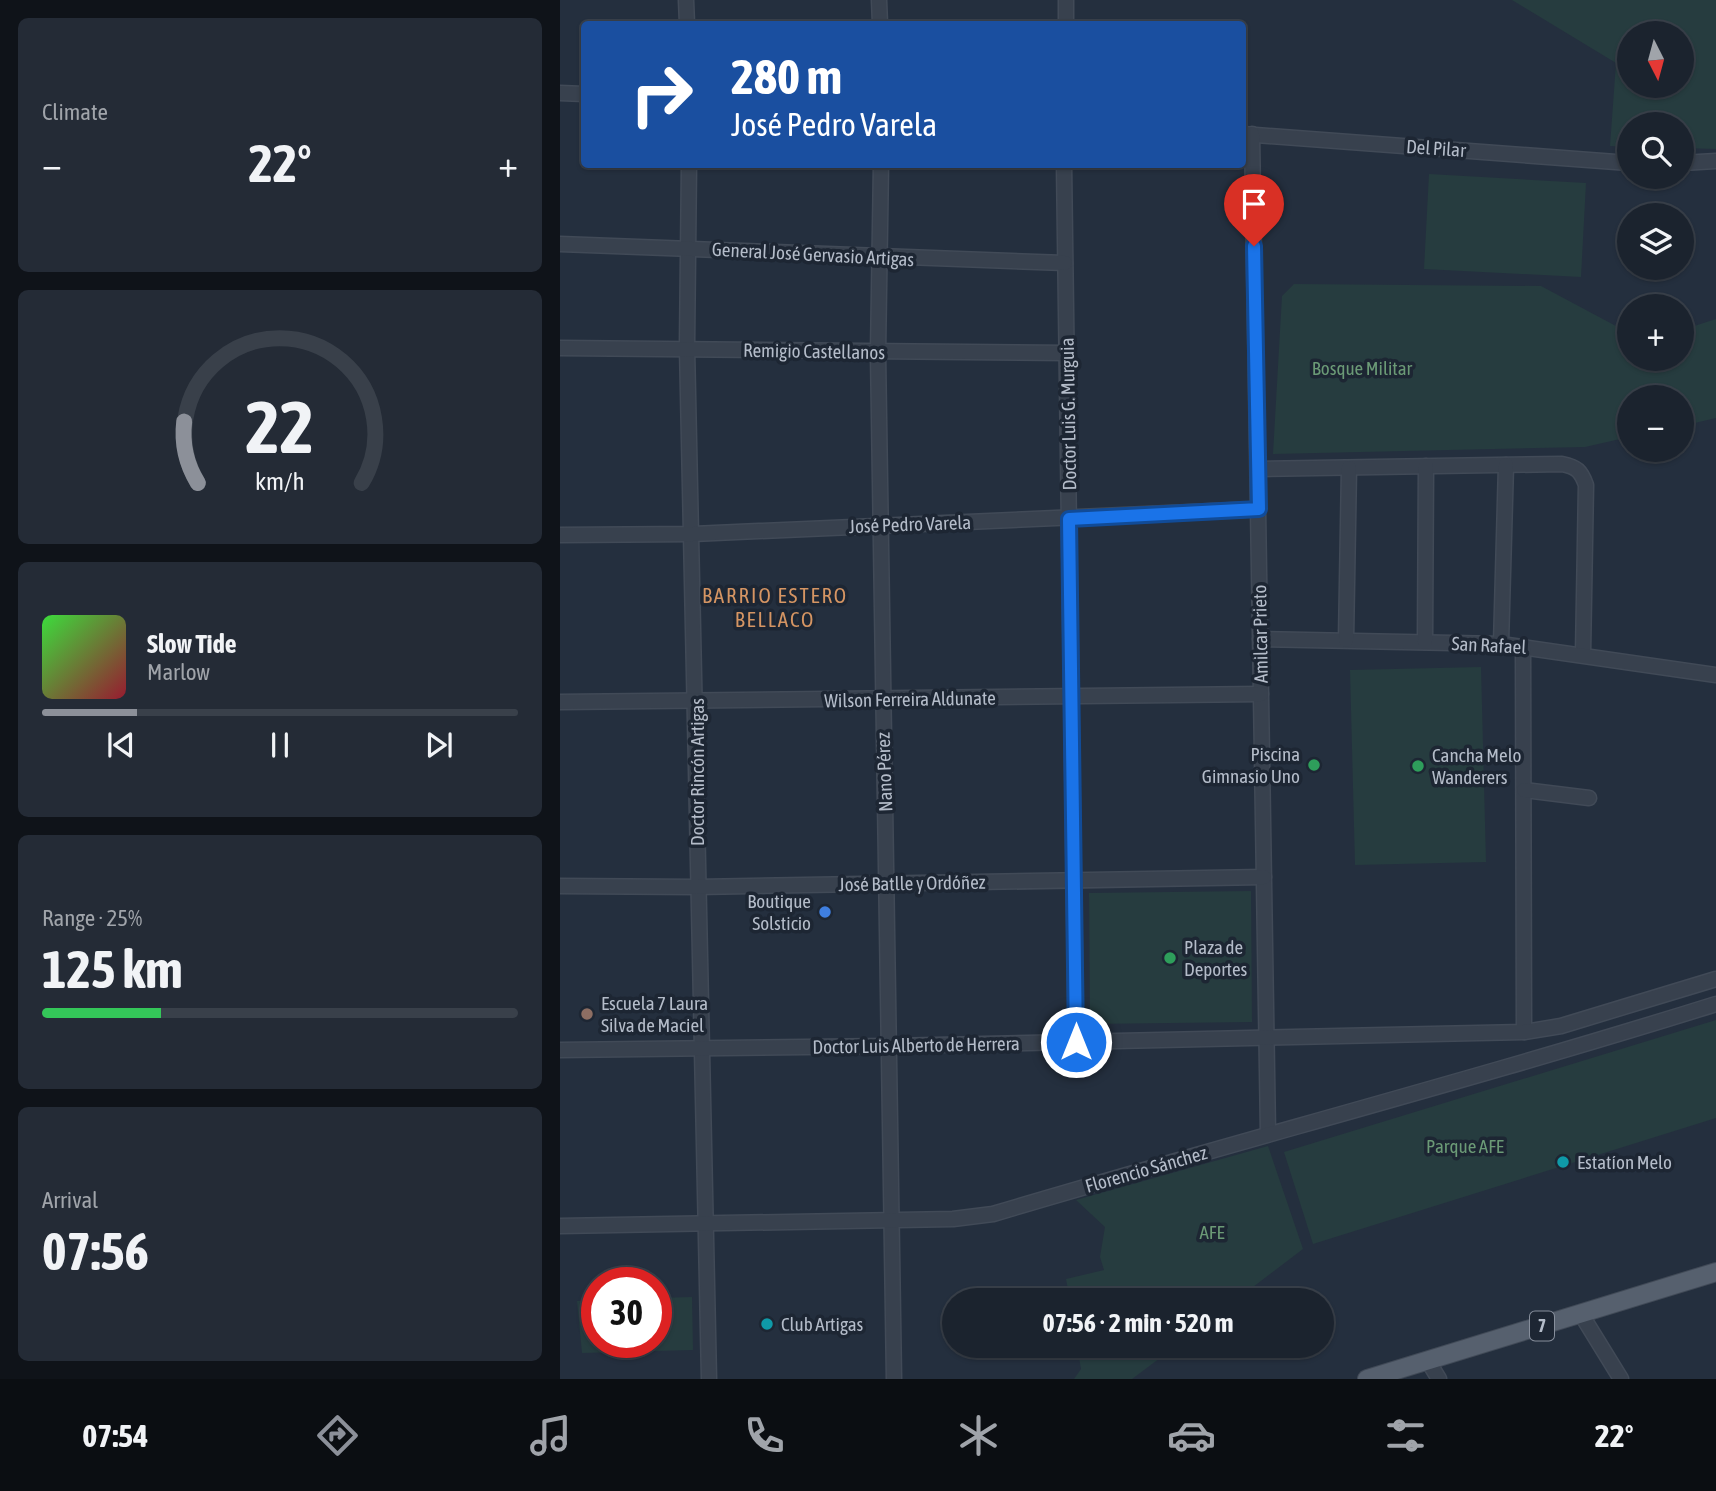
<!DOCTYPE html>
<html lang="en">
<head>
<meta charset="utf-8">
<style>
  :root { --surface:#1b232e; --page:#242b36; --text:#f1f3f6; --muted:#a0a4aa; --line:#39404a; --accent:#8c9099 }
  body { margin:0; font-family:"Asap Condensed",sans-serif; background:var(--page); color:var(--text); height:100vh; display:flex; flex-direction:column; font-size:26px; white-space:nowrap }
  * { box-sizing:border-box; margin:0 }
  p { font-size:23px; color:var(--muted) }
  .icon { flex:none; width:38px; height:38px; fill:none; stroke:currentColor; stroke-width:2; stroke-linecap:round; stroke-linejoin:round }
  .map { position:relative; flex:1; overflow:hidden }
  .details { display:flex; flex-direction:column; gap:18px; padding:18px; background:#0f1319; width:560px }
  .details>* { flex:none }
  .guide { position:absolute; left:21px; top:21px; width:665px; height:147px; border-radius:7px; box-shadow:0 2px 5px #0004,0 0 0 2px var(--line); background:#1a4fa0; color:#fff; overflow:hidden }
  .needle { width:46px; rotate:174deg }
  .fabs { position:absolute; left:1057px; top:21px; display:grid; gap:14px }
  .fabs a { display:grid; place-items:center; width:77px; height:77px; border-radius:50%; background:var(--surface); box-shadow:0 2px 5px #0004,0 0 0 2px var(--line); font-size:35px }
  .speed { position:absolute; left:21px; top:1267px; display:flex; gap:14px; font-size:35px; font-weight:700; text-align:center }
  .speed>* { display:grid; place-content:center; width:91px; height:91px; border-radius:50%; background:var(--surface); box-shadow:0 2px 5px #0004,0 0 0 2px var(--line); line-height:1 }
  .speed .limit { border:10px solid #d22; background:#fff; color:#111 }
  .pin { position:absolute; display:grid; place-items:center; width:60px; height:60px; color:#fff; margin:-72px -30px; border-radius:50% 50% 50% 0; rotate:-45deg; box-shadow:0 0 7px #0007 }
  .pin .icon { rotate:45deg }
  .me { position:absolute; width:77px; margin:-38px; rotate:0deg; stroke-linejoin:round; filter:drop-shadow(0 0 5px #0008) }
  .turn { display:flex; align-items:center; gap:24px; height:147px; padding:0 35px; font-size:32px }
  .turn .icon { width:91px; height:91px; stroke-width:2.5 }
  .turn b { display:block; font-size:49px; line-height:60px }
  .big { font-size:52px; font-weight:700; line-height:1.1 }
  .details .card { flex:1; display:flex; flex-direction:column; justify-content:center; gap:10px; min-width:0; padding:0 24px; border-radius:10px; background:var(--page) }
  .details .dial { align-items:center; gap:0 }
  .dial svg { height:182px; overflow:visible; fill:none; stroke:var(--line); stroke-width:7; stroke-linecap:round; text-anchor:middle }
  .dial text { fill:var(--text); stroke:none }
  .song { display:flex; align-items:center; gap:21px }
  .cover { width:84px; height:84px; border-radius:10px; background:linear-gradient(135deg,hsl(120 70% 55%),hsl(350 70% 35%)) }
  .played { height:7px; border-radius:4px; background:linear-gradient(90deg,var(--accent) 20%,var(--line) 20%) }
  .keys { display:flex; justify-content:space-around; direction:ltr }
  .heat { display:flex; justify-content:space-between; align-items:center; font-size:38px; direction:ltr }
  .charge { height:10px; border-radius:5px; background:linear-gradient(90deg,#34c759 25%,var(--line) 0) }
  .trip { position:absolute; left:382px; top:1288px; width:392px; height:70px; border-radius:35px; background:var(--surface); box-shadow:0 2px 5px #0004,0 0 0 2px var(--line); font-weight:700; line-height:70px; text-align:center }
  .tabs { display:flex; height:112px; justify-content:space-around; align-items:center; background:#0b0e12; color:var(--muted) }
  .tabs .icon { width:49px; height:49px }
  .tabs .current { color:var(--accent) }
  .tabs b { font-size:32px; color:var(--text) }
  main { display:flex; flex:1; min-height:0 }
  .map>svg:first-child { display:block }
  .green { fill:#263c3f; fill-rule:evenodd }
  .lines { fill:none; stroke-linecap:round; stroke-linejoin:round }
  .minor-casing { stroke:#414a57; stroke-width:17 }
  .major-casing { stroke:#414a57; stroke-width:20 }
  .minor { stroke:#38414e; stroke-width:14 }
  .major { stroke:#56606e; stroke-width:18 }
  .route-casing { stroke:#114b97; stroke-width:18 }
  .route { stroke:#1a73e8; stroke-width:12 }
  .leisure-dot { fill:#2e9e5b; stroke:#1d2633; stroke-width:2.5 }
  .shop-dot { fill:#3f7fe0; stroke:#1d2633; stroke-width:2.5 }
  .education-dot { fill:#8d6e63; stroke:#1d2633; stroke-width:2.5 }
  .culture-dot { fill:#0f9aa8; stroke:#1d2633; stroke-width:2.5 }
  .labels { text-anchor:middle; stroke-width:7; stroke-linejoin:round; paint-order:stroke }
  .shield { fill:#1d2633; stroke:#878f9c; stroke-width:2 }
  .shield-label { font-size:18px; font-weight:bold; fill:#b4bcc9 }
  .street-label { font-size:19px; fill:#b4bcc9; stroke:#1d2633 }
  .park-label { font-size:19px; fill:#6b9a76; stroke:#1d2633 }
  .poi-label { font-size:19px; fill:#b4bcc9; stroke:#1d2633; text-anchor:start }
  .neighbourhood-label { font-size:21px; letter-spacing:2px; fill:#d59563; stroke:#1d2633 }
</style>
</head>
<body>
<main>
<section class="details">
<div class="card"><p>Climate</p>
<div class="heat"><a>−</a><b class="big">22°</b><a>+</a></div>
</div>
<div class="card dial"><svg viewBox="0 0 100 80">
<path d="M14 69A42 42 0 1 1 86 69"/>
<path d="M14 69A42 42 0 0 1 8 42" stroke="#8c9099"/>
<text x="50" y="56" font-size="32" font-weight="700">22</text>
<text x="50" y="72" font-size="11">km/h</text>
</svg></div>
<div class="card">
<div class="song"><i class="cover"></i><div><b>Slow Tide</b><p>Marlow</p></div></div>
<div class="played"></div>
<div class="keys"><svg class="icon" aria-label="previous" viewBox="0 0 24 24"><path d="M18 5L8 12l10 7zM5 5v14"/></svg><svg class="icon" aria-label="pause" viewBox="0 0 24 24"><path d="M8 5v14M16 5v14"/></svg><svg class="icon" aria-label="next" viewBox="0 0 24 24"><path d="M6 5l10 7-10 7zM19 5v14"/></svg></div>
</div>
<div class="card"><p>Range · 25%</p><b class="big">125 km</b><div class="charge"></div></div>
<div class="card"><p>Arrival</p><b class="big">07:56</b></div>
</section>
<div class="map">
<svg width="1156" height="1379" viewBox="0 0 1156 1379">
  <rect width="100%" height="100%" fill="#242f3e"/>
  <!-- green -->
  <g class="green">
    <path d="M952,0H1156V149L1122,148V124H1069V147L1050,146L1056,63ZM1069,33H1122V86H1069Z"/>
    <polygon points="869,174 1026,183 1021,277 864,269"/>
    <polygon points="734,284 981,286 1069,333 1069,359 1122,359 1122,330 1156,319 1156,418 1122,426 1122,397 1069,397 1069,437 1025,447 713,454 722,296"/>
    <polygon points="921,667 926,862 795,865 790,670"/>
    <polygon points="691,891 692,1022 530,1024 529,893"/>
    <polygon points="1156,1020 1156,1118 753,1244 724,1152"/>
    <polygon points="708,1146 743,1249 676,1300 510,1300 506,1279 544,1270 540,1257 545,1227 516,1200"/>
    <polygon points="132,1297 133,1350 22,1353 17,1301 37,1300 37,1342 96,1342 96,1298"/>
    <polygon points="517,1346 616,1346 572,1379 514,1379 521,1369"/>
  </g>
  <g class="lines">
    <defs>
      <g id="minor">
        <polyline points="126,0 127,24"/>
        <polyline points="319,0 320,24"/>
        <polyline points="506,24 506,0"/>
        <polyline points="0,93 24,94"/>
        <polyline points="683,134 1069,163"/>
        <polyline points="692,134 708,1133"/>
        <polyline points="1122,163 1156,161"/>
        <polyline points="129,164 127,347 149,1379"/>
        <polyline points="321,164 318,353 334,1379"/>
        <polyline points="504,164 516,1042"/>
        <polyline points="0,244 505,263"/>
        <polyline points="0,348 508,353"/>
        <path d="M698,469L1002,464C1017,467 1021,471 1026,485L1023,654"/>
        <polyline points="0,535 133,534 699,509"/>
        <polyline points="700,639 941,644 1156,675"/>
        <polyline points="786,640 789,468"/>
        <polyline points="865,642 866,466"/>
        <polyline points="941,644 946,465"/>
        <polyline points="963,646 964,1032"/>
        <polyline points="0,702 701,694"/>
        <polyline points="964,790 1029,798"/>
        <polyline points="0,886 137,887 704,877"/>
        <polyline points="0,1050 329,1046 964,1032 1001,1026 1156,979"/>
        <path d="M0,1226L393,1219L433,1214C674,1142 917,1079 1156,1004"/>
        <polyline points="1021,1314 1061,1379"/>
        <polyline points="868,1361 879,1379"/>
      </g>
      <polyline id="major" points="807,1379 1156,1272"/>
    </defs>
    <!-- minor casing -->
    <use href="#minor" class="minor-casing"/>
    <!-- major casing -->
    <use href="#major" class="major-casing"/>
    <!-- minor -->
    <use href="#minor" class="minor"/>
    <!-- major -->
    <use href="#major" class="major"/>
  </g>
  <g class="lines">
    <defs>
      <polyline id="route" points="516,1042 509,519 699,509 694,246"/>
    </defs>
    <!-- route casing -->
    <use href="#route" class="route-casing"/>
    <!-- route -->
    <use href="#route" class="route"/>
  </g>
  <!-- markers -->
  <g class="leisure-dot">
    <circle cx="754" cy="765" r="7"/>
    <circle cx="858" cy="766" r="7"/>
    <circle cx="610" cy="958" r="7"/>
  </g>
  <circle class="shop-dot" cx="265" cy="912" r="7"/>
  <circle class="education-dot" cx="27" cy="1014" r="7"/>
  <g class="culture-dot">
    <circle cx="1003" cy="1162" r="7"/>
    <circle cx="207" cy="1324" r="7"/>
  </g>
  <g class="labels">
    <!-- shield labels -->
    <rect class="shield" x="970" y="1311.5" width="24" height="29" rx="5"/>
    <g class="shield-label">
      <text x="982" y="1332">7</text>
    </g>
    <!-- street labels -->
    <g class="street-label">
      <text transform="translate(876 148) rotate(4)" y="7">Del Pilar</text>
      <text transform="translate(253 254) rotate(3)" y="7">General José Gervasio Artigas</text>
      <text transform="translate(254 351) rotate(1)" y="7">Remigio Castellanos</text>
      <text transform="translate(508 414) rotate(-91)" y="7">Doctor Luis G. Murguia</text>
      <text transform="translate(350 524) rotate(-2)" y="7">José Pedro Varela</text>
      <text transform="translate(700 634) rotate(-91)" y="7">Amilcar Prieto</text>
      <text transform="translate(929 645) rotate(3)" y="7">San Rafael</text>
      <text transform="translate(350 699) rotate(-1)" y="7">Wilson Ferreira Aldunate</text>
      <text transform="translate(137 772) rotate(-90)" y="7">Doctor Rincón Artigas</text>
      <text transform="translate(324 772) rotate(-92)" y="7">Nano Pérez</text>
      <text transform="translate(352 883) rotate(-1)" y="7">José Batlle y Ordóñez</text>
      <text transform="translate(356 1045) rotate(-1)" y="7">Doctor Luis Alberto de Herrera</text>
      <text transform="translate(586 1169) rotate(-16)" y="7">Florencio Sánchez</text>
    </g>
    <!-- park labels -->
    <g class="park-label">
      <text x="802" y="375">Bosque Militar</text>
      <text x="905" y="1153">Parque AFE</text>
      <text x="652" y="1239">AFE</text>
    </g>
    <!-- poi labels -->
    <g class="poi-label">
      <text x="740" y="761" text-anchor="end">Piscina<tspan x="740" dy="22">Gimnasio Uno</tspan></text>
      <text x="872" y="762">Cancha Melo<tspan x="872" dy="22">Wanderers</tspan></text>
      <text x="251" y="908" text-anchor="end">Boutique<tspan x="251" dy="22">Solsticio</tspan></text>
      <text x="624" y="954">Plaza de<tspan x="624" dy="22">Deportes</tspan></text>
      <text x="41" y="1010">Escuela 7 Laura<tspan x="41" dy="22">Silva de Maciel</tspan></text>
      <text x="1017" y="1169">Estatíon Melo</text>
      <text x="221" y="1331">Club Artigas</text>
    </g>
    <!-- neighbourhood labels -->
    <g class="neighbourhood-label">
      <text x="215" y="603">BARRIO ESTERO<tspan x="215" dy="24">BELLACO</tspan></text>
    </g>
  </g>
</svg>
<div class="fabs">
<a><svg class="needle" viewBox="-14 -14 28 28"><path d="M0-13l5 13h-10z" fill="#e53935"/><path d="M0 13l5-13h-10z" fill="#a0a4aa"/></svg></a>
<a><svg class="icon" aria-label="search" viewBox="0 0 24 24"><circle cx="10" cy="10" r="6"/><path d="M15 15l6 6"/></svg></a>
<a><svg class="icon" aria-label="layers" viewBox="0 0 24 24"><path d="M12 4l9 5-9 5-9-5zM3 14l9 5 9-5"/></svg></a>
<a>+</a>
<a>−</a>
</div>
<div class="speed"><div class="limit">30</div></div>
<div class="pin" style="left:694px;top:246px;background:#d93025"><svg class="icon" aria-label="arrive" viewBox="0 0 24 24"><path d="M6 21V4h12l-3 4 3 4H6"/></svg></div>
<svg class="me" style="left:516px;top:1042px" viewBox="-20 -20 40 40"><circle r="17" fill="#1a73e8" stroke="#fff" stroke-width="3"/><path d="M0-11L8 9 0 5-8 9z" fill="#fff"/></svg>
<div class="trip">07:56 · 2 min · 520 m</div>
<div class="guide">
<div class="turn"><svg class="icon" aria-label="right" viewBox="0 0 24 24"><path d="M7 20v-9h11M14 6l5 5-5 5"/></svg><div><b>280 m</b>José Pedro Varela</div></div>
</div>
</div>
</main>
<nav class="tabs">
<b>07:54</b>
<svg class="icon current" aria-label="directions" viewBox="0 0 24 24"><path d="M12 3l9 9-9 9-9-9zM9 14v-3h6M13 9l2 2-2 2"/></svg>
<svg class="icon" aria-label="music" viewBox="0 0 24 24"><path d="M9 18V5l10-2v13"/><circle cx="6" cy="18" r="3"/><circle cx="16" cy="16" r="3"/></svg>
<svg class="icon" aria-label="phone" viewBox="0 0 24 24"><path d="M5 4h4l2 5-3 2q2 4 5 5l2-3 5 2v4C11 20 4 13 5 4z"/></svg>
<svg class="icon" aria-label="climate" viewBox="0 0 24 24"><path d="M12 3v18M4 7l16 10M4 17L20 7"/></svg>
<svg class="icon" aria-label="car" viewBox="0 0 24 24"><path d="M5 17H2v-5l4-1 3-4h7l3 4 3 1v5h-3M9 17h6M6 11h13"/><circle cx="7" cy="17" r="2"/><circle cx="17" cy="17" r="2"/></svg>
<svg class="icon" aria-label="filters" viewBox="0 0 24 24"><path d="M4 7h16M4 17h16"/><circle cx="9" cy="7" r="2"/><circle cx="15" cy="17" r="2"/></svg>
<b>22°</b>
</nav>
</body>
</html>
